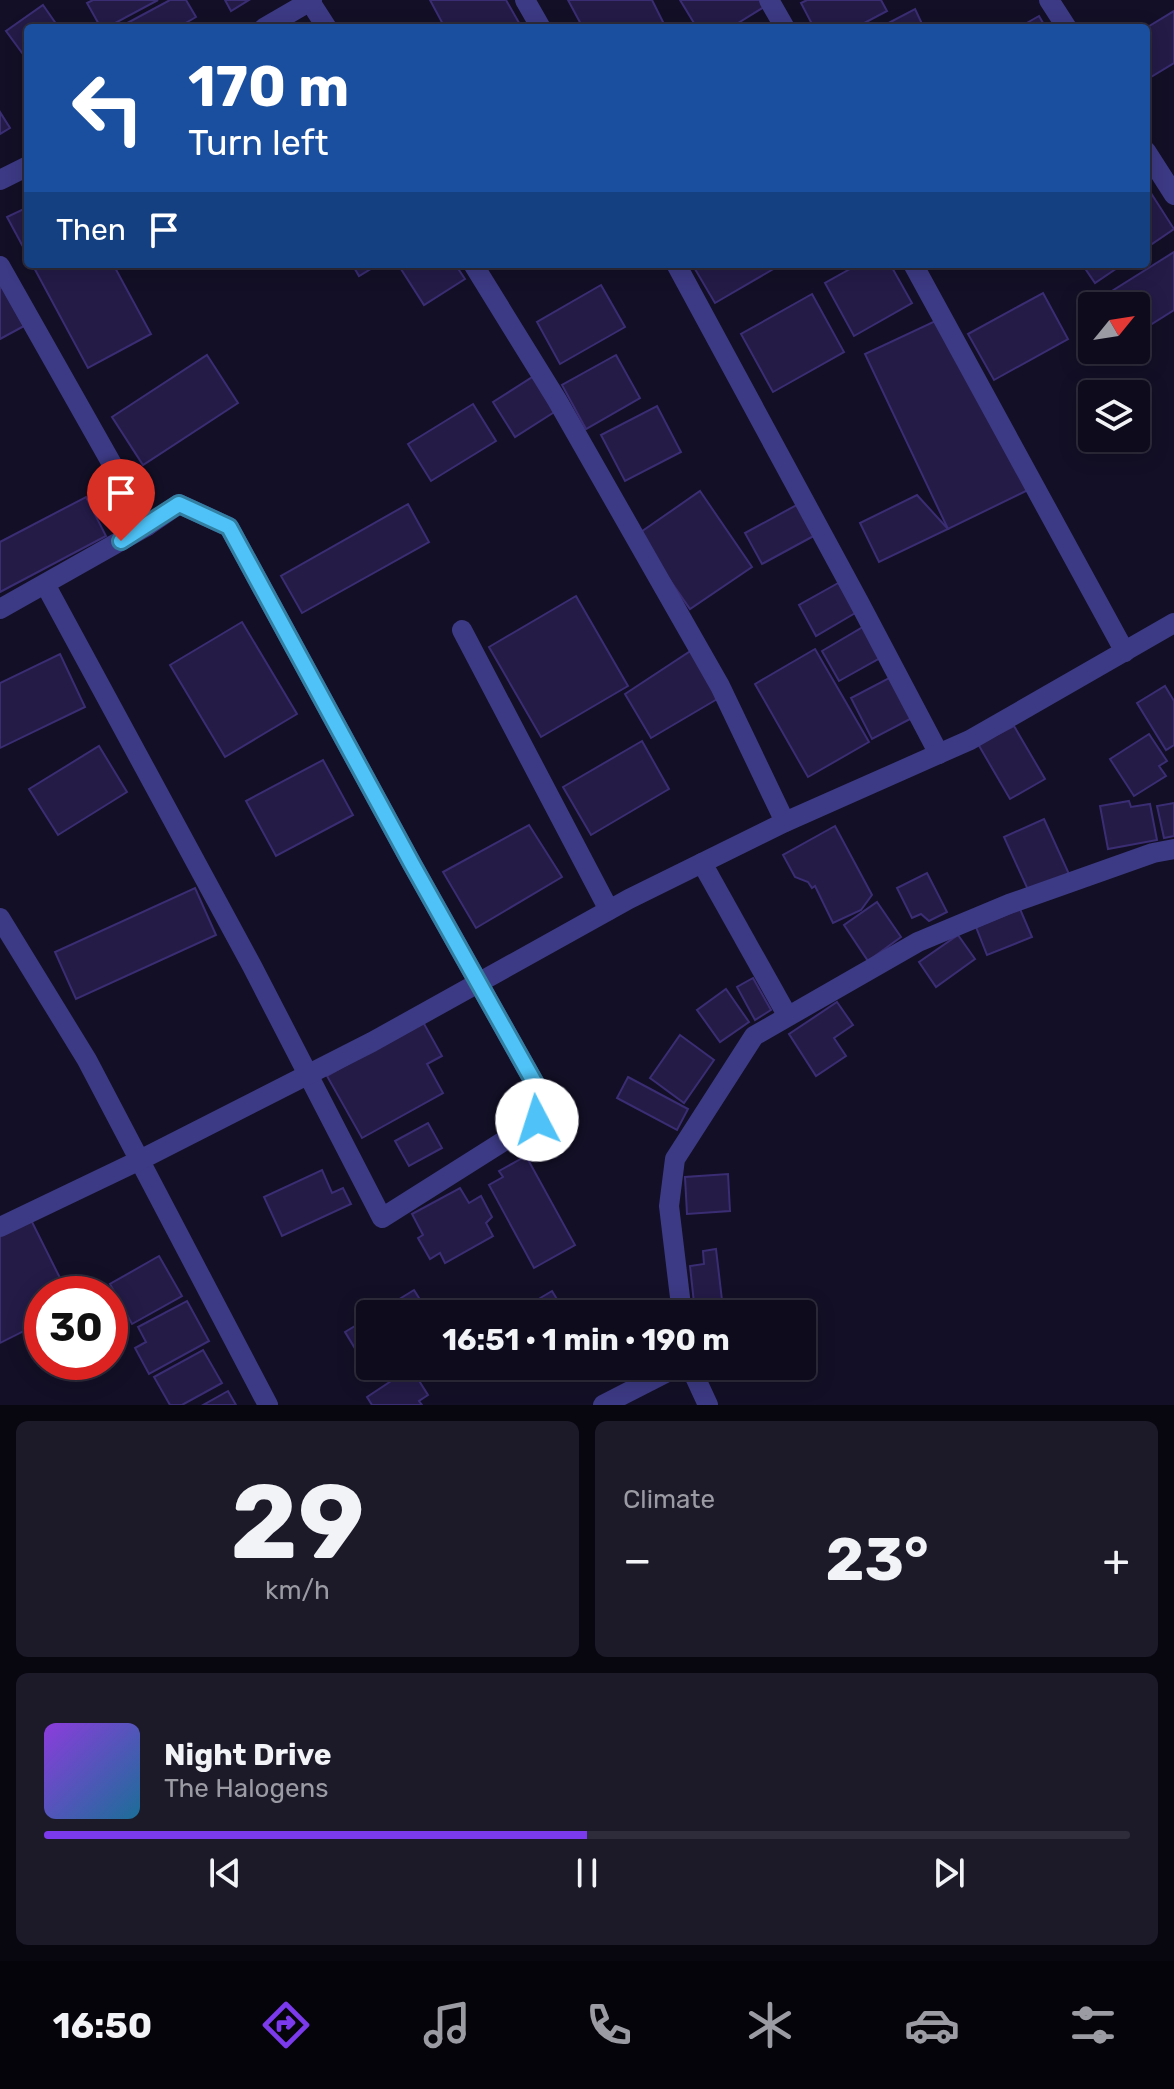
<!DOCTYPE html>
<html lang="en">
<head>
<meta charset="utf-8">
<style>
  :root { --surface:#0e0b1c; --page:#1c1929; --text:#f1f3f6; --muted:#9b9ba3; --line:#2e2b3b; --accent:#7c3aed }
  body { margin:0; font-family:Rubik,sans-serif; background:var(--page); color:var(--text); height:100vh; display:flex; flex-direction:column; font-size:30px; white-space:nowrap }
  * { box-sizing:border-box; margin:0 }
  p { font-size:26px; color:var(--muted) }
  .icon { flex:none; width:44px; height:44px; fill:none; stroke:currentColor; stroke-width:2; stroke-linecap:round; stroke-linejoin:round }
  .map { position:relative; height:1405px; overflow:hidden }
  .drawer { display:flex; flex-direction:column; gap:16px; padding:16px; background:#08060f; flex:1 }
  .drawer>* { flex:none }
  .banner { position:absolute; left:24px; top:24px; width:1126px; height:244px; border-radius:8px; box-shadow:0 4px 20px #0003,0 0 0 2px var(--line); background:#1a4fa0; color:#fff; overflow:hidden }
  .needle { width:52px; rotate:60deg }
  .fabs { position:absolute; left:1078px; top:292px; display:grid; gap:16px }
  .fabs a { display:grid; place-items:center; width:72px; height:72px; border-radius:8px; background:var(--surface); box-shadow:0 4px 20px #0003,0 0 0 2px var(--line); font-size:40px }
  .speed { position:absolute; left:24px; top:1276px; display:flex; gap:16px; font-size:40px; font-weight:700; text-align:center }
  .speed>* { display:grid; place-content:center; width:104px; height:104px; border-radius:50%; background:var(--surface); box-shadow:0 4px 20px #0003,0 0 0 2px var(--line); line-height:1 }
  .speed .limit { border:12px solid #d22; background:#fff; color:#111 }
  .pin { position:absolute; display:grid; place-items:center; width:68px; height:68px; color:#fff; margin:-82px -34px; border-radius:50% 50% 50% 0; rotate:-45deg; box-shadow:0 0 8px #0007 }
  .pin .icon { rotate:45deg }
  .me { position:absolute; width:88px; margin:-44px; rotate:355deg; stroke-linejoin:round; filter:drop-shadow(0 0 6px #0008) }
  .turn { display:flex; align-items:center; gap:28px; height:168px; padding:0 32px; font-size:36px }
  .turn .icon { width:104px; height:104px; stroke-width:2.5 }
  .turn b { display:block; font-size:56px; line-height:68px }
  .then { display:flex; align-items:center; height:76px; padding:0 32px; background:#0003; gap:16px; font-size:30px }
  .big { font-size:60px; font-weight:700; line-height:1.1 }
  .drawer .card { flex:1; display:flex; flex-direction:column; justify-content:center; gap:12px; min-width:0; padding:0 28px; border-radius:12px; background:var(--page) }
  .drawer .dial { align-items:center; gap:0 }
  .dial b { font-size:104px; line-height:1 }
  .song { display:flex; align-items:center; gap:24px }
  .cover { width:96px; height:96px; border-radius:12px; background:linear-gradient(135deg,hsl(270 70% 55%),hsl(200 70% 35%)) }
  .played { height:8px; border-radius:4px; background:linear-gradient(90deg,var(--accent) 50%,var(--line) 50%) }
  .keys { display:flex; justify-content:space-around; direction:ltr }
  .heat { display:flex; justify-content:space-between; align-items:center; font-size:44px; direction:ltr }
  .drawer .tiles { flex:1; display:grid; gap:16px; grid-template-columns:1fr 1fr }
  .card:last-child { grid-column:span 2 }
  .trip { position:absolute; left:356px; top:1300px; width:460px; height:80px; border-radius:8px; background:var(--surface); box-shadow:0 4px 20px #0003,0 0 0 2px var(--line); font-weight:700; line-height:80px; text-align:center }
  .tabs { display:flex; height:128px; justify-content:space-around; align-items:center; background:#06040b; color:var(--muted) }
  .tabs .icon { width:56px; height:56px }
  .tabs .selected { color:var(--accent) }
  .tabs b { font-size:36px; color:var(--text) }
  .map>svg:first-child { display:block }
  .building { fill:#241b47; stroke:#3b2d73; stroke-width:2 }
  .lines { fill:none; stroke-linecap:round; stroke-linejoin:round }
  .minor { stroke:#3d3a85; stroke-width:20 }
  .route-casing { stroke:#337fa1; stroke-width:20 }
  .route { stroke:#4fc3f7; stroke-width:14 }
</style>
</head>
<body>
<div class="map">
<svg width="1174" height="1405" viewBox="0 0 1174 1405">
  <rect width="100%" height="100%" fill="#130f26"/>
  <!-- building -->
  <g class="building">
    <polygon points="93,0 158,0 106,28 101,28 87,3"/>
    <polygon points="170,0 186,0 196,17 177,28 118,28"/>
    <polygon points="225,0 249,0 231,11"/>
    <polygon points="430,0 506,0 522,28 445,28"/>
    <polygon points="568,0 652,0 666,28 583,28"/>
    <polygon points="680,0 771,0 772,2 730,28 697,28"/>
    <polygon points="807,0 881,0 887,11 855,28 814,28 801,3"/>
    <polygon points="43,5 59,28 28,28 28,61 6,31"/>
    <polygon points="915,9 924,28 879,28"/>
    <polygon points="1174,11 1174,63 1146,80 1146,28"/>
    <polygon points="1039,16 1046,28 1018,28"/>
    <polygon points="0,112 10,128 0,134"/>
    <polygon points="1149,190 1174,229 1146,248 1146,193"/>
    <polygon points="28,207 28,256 7,217"/>
    <polygon points="1174,252 1174,310 1136,334 1136,306 1100,306 1096,301"/>
    <polygon points="32,264 113,264 151,334 88,368"/>
    <polygon points="352,264 379,264 359,276"/>
    <polygon points="410,264 455,264 465,279 424,305 401,269"/>
    <polygon points="692,264 782,264 715,303"/>
    <polygon points="859,264 890,264 912,303 854,336 825,283"/>
    <polygon points="1082,264 1123,264 1095,283"/>
    <polygon points="0,283 24,326 0,339"/>
    <polygon points="601,285 625,327 560,364 537,322"/>
    <polygon points="1043,293 1068,339 994,380 968,334"/>
    <polygon points="812,294 844,352 773,392 741,334"/>
    <polygon points="946,316 1028,490 948,529 865,354"/>
    <polygon points="207,355 238,403 143,465 112,417"/>
    <polygon points="616,355 640,398 586,429 562,385"/>
    <polygon points="534,376 556,411 515,437 493,402"/>
    <polygon points="473,404 496,441 431,481 408,444"/>
    <polygon points="657,406 681,452 625,481 601,435"/>
    <polygon points="700,491 752,567 690,609 638,534"/>
    <polygon points="917,495 948,529 879,562 860,523"/>
    <polygon points="86,497 106,536 0,592 0,542"/>
    <polygon points="804,501 821,532 762,564 745,533"/>
    <polygon points="408,504 429,542 302,613 281,576"/>
    <polygon points="840,582 857,612 816,636 799,605"/>
    <polygon points="576,596 628,686 541,737 489,647"/>
    <polygon points="242,622 297,714 225,757 170,665"/>
    <polygon points="863,627 880,658 839,681 822,651"/>
    <polygon points="815,649 869,742 808,777 755,684"/>
    <polygon points="692,650 719,698 651,738 625,694"/>
    <polygon points="60,654 85,707 0,748 0,683"/>
    <polygon points="891,677 912,718 872,739 851,698"/>
    <polygon points="1165,686 1174,701 1174,745 1166,750 1137,703"/>
    <polygon points="1014,726 1045,779 1010,799 978,744"/>
    <polygon points="1149,734 1167,761 1159,766 1166,776 1134,796 1110,759"/>
    <polygon points="642,741 669,789 591,835 563,787"/>
    <polygon points="99,746 127,792 58,835 29,789"/>
    <polygon points="323,760 353,815 276,856 246,801"/>
    <polygon points="1129,801 1131,807 1150,804 1157,840 1108,849 1100,806"/>
    <polygon points="1174,803 1174,836 1164,838 1157,806"/>
    <polygon points="1044,819 1069,874 1029,892 1004,837"/>
    <polygon points="529,825 562,877 476,928 443,872"/>
    <polygon points="835,826 872,895 861,910 833,923 815,886 812,888 808,882 795,877 783,855"/>
    <polygon points="927,873 947,912 929,921 921,914 912,918 897,888"/>
    <polygon points="195,888 216,935 76,999 55,952"/>
    <polygon points="877,902 901,937 868,961 844,925"/>
    <polygon points="1020,909 1032,937 987,955 976,927"/>
    <polygon points="958,935 975,959 936,987 919,962"/>
    <polygon points="753,978 771,1010 755,1020 737,987"/>
    <polygon points="726,989 749,1022 720,1042 697,1010"/>
    <polygon points="837,1002 853,1025 834,1038 846,1056 816,1076 789,1034"/>
    <polygon points="423,1022 442,1056 427,1064 443,1093 362,1138 327,1076"/>
    <polygon points="680,1035 714,1060 684,1103 650,1078"/>
    <polygon points="628,1077 688,1109 677,1130 617,1098"/>
    <polygon points="428,1123 442,1148 409,1166 395,1141"/>
    <polygon points="526,1156 575,1245 534,1268 489,1185 503,1177 499,1171"/>
    <polygon points="322,1170 332,1193 343,1188 351,1204 282,1236 264,1197"/>
    <polygon points="728,1174 730,1211 687,1214 685,1177"/>
    <polygon points="460,1188 469,1203 481,1196 492,1217 486,1223 493,1236 445,1263 440,1253 430,1259 418,1238 423,1235 412,1214"/>
    <polygon points="29,1216 68,1294 42,1294 42,1322 0,1343 0,1231"/>
    <polygon points="716,1249 722,1300 694,1303 690,1266 704,1264 703,1251"/>
    <polygon points="159,1256 182,1296 132,1324 110,1284"/>
    <polygon points="414,1290 429,1314 375,1314"/>
    <polygon points="552,1291 566,1314 515,1314 515,1313"/>
    <polygon points="187,1301 209,1341 149,1374 135,1348 146,1342 138,1327"/>
    <polygon points="370,1317 370,1366 381,1366 370,1373 345,1332"/>
    <polygon points="203,1350 222,1383 182,1405 170,1405 154,1377"/>
    <polygon points="411,1368 428,1395 419,1401 422,1405 372,1405 367,1397"/>
    <polygon points="228,1391 236,1405 203,1405"/>
  </g>
  <g class="lines">
    <!-- minor -->
    <g class="minor">
      <polyline points="309,0 327,28"/>
      <polyline points="525,0 541,28"/>
      <polyline points="769,0 785,28"/>
      <polyline points="1049,0 1067,28"/>
      <polyline points="264,28 312,0"/>
      <polyline points="1146,151 1174,195"/>
      <polyline points="0,180 28,166"/>
      <polyline points="473,264 557,400 720,686 785,822"/>
      <polyline points="676,264 860,604 939,754"/>
      <polyline points="913,264 1125,652"/>
      <polyline points="0,266 147,526"/>
      <polyline points="0,609 147,526 179,504 229,527 412,864 538,1089 537,1120 382,1218 252,966 45,584"/>
      <polyline points="462,630 609,910"/>
      <polyline points="702,863 787,1015"/>
      <polyline points="0,918 87,1060 268,1405"/>
      <polyline points="0,1227 138,1161 372,1042 629,899 785,822 970,740 1174,623"/>
      <polyline points="682,1314 669,1206 675,1159 754,1036 918,942 1009,904 1153,853 1174,849"/>
      <polyline points="690,1366 708,1405"/>
      <polyline points="603,1405 679,1366"/>
    </g>
  </g>
  <g class="lines">
    <defs>
      <polyline id="route" points="121,541 179,504 229,527 412,864 538,1089 537,1120"/>
    </defs>
    <!-- route casing -->
    <use href="#route" class="route-casing"/>
    <!-- route -->
    <use href="#route" class="route"/>
  </g>
</svg>
<div class="fabs">
<a><svg class="needle" viewBox="-14 -14 28 28"><path d="M0-13l5 13h-10z" fill="#e53935"/><path d="M0 13l5-13h-10z" fill="#9b9ba3"/></svg></a>
<a><svg class="icon" aria-label="layers" viewBox="0 0 24 24"><path d="M12 4l9 5-9 5-9-5zM3 14l9 5 9-5"/></svg></a>
</div>
<div class="speed"><div class="limit">30</div></div>
<div class="pin" style="left:121px;top:541px;background:#d93025"><svg class="icon" aria-label="arrive" viewBox="0 0 24 24"><path d="M6 21V4h12l-3 4 3 4H6"/></svg></div>
<svg class="me" style="left:537px;top:1120px" viewBox="-20 -20 40 40"><circle r="19" fill="#fff"/><path d="M0-13L10 11 0 6-10 11z" fill="#4fc3f7"/></svg>
<div class="trip">16:51 · 1 min · 190 m</div>
<div class="banner">
<div class="turn"><svg class="icon" aria-label="left" viewBox="0 0 24 24"><path d="M17 20v-9H6M10 6l-5 5 5 5"/></svg><div><b>170 m</b>Turn left</div></div>
<div class="then">Then<svg class="icon" aria-label="arrive" viewBox="0 0 24 24"><path d="M6 21V4h12l-3 4 3 4H6"/></svg></div>
</div>
</div>
<section class="drawer">
<div class="tiles">
<div class="card dial"><b>29</b><p>km/h</p></div>
<div class="card"><p>Climate</p>
<div class="heat"><a>−</a><b class="big">23°</b><a>+</a></div>
</div>
<div class="card">
<div class="song"><i class="cover"></i><div><b>Night Drive</b><p>The Halogens</p></div></div>
<div class="played"></div>
<div class="keys"><svg class="icon" aria-label="previous" viewBox="0 0 24 24"><path d="M18 5L8 12l10 7zM5 5v14"/></svg><svg class="icon" aria-label="pause" viewBox="0 0 24 24"><path d="M8 5v14M16 5v14"/></svg><svg class="icon" aria-label="next" viewBox="0 0 24 24"><path d="M6 5l10 7-10 7zM19 5v14"/></svg></div>
</div>
</div>
</section>
<nav class="tabs">
<b>16:50</b>
<svg class="icon selected" aria-label="directions" viewBox="0 0 24 24"><path d="M12 3l9 9-9 9-9-9zM9 14v-3h6M13 9l2 2-2 2"/></svg>
<svg class="icon" aria-label="music" viewBox="0 0 24 24"><path d="M9 18V5l10-2v13"/><circle cx="6" cy="18" r="3"/><circle cx="16" cy="16" r="3"/></svg>
<svg class="icon" aria-label="phone" viewBox="0 0 24 24"><path d="M5 4h4l2 5-3 2q2 4 5 5l2-3 5 2v4C11 20 4 13 5 4z"/></svg>
<svg class="icon" aria-label="climate" viewBox="0 0 24 24"><path d="M12 3v18M4 7l16 10M4 17L20 7"/></svg>
<svg class="icon" aria-label="car" viewBox="0 0 24 24"><path d="M5 17H2v-5l4-1 3-4h7l3 4 3 1v5h-3M9 17h6M6 11h13"/><circle cx="7" cy="17" r="2"/><circle cx="17" cy="17" r="2"/></svg>
<svg class="icon" aria-label="filters" viewBox="0 0 24 24"><path d="M4 7h16M4 17h16"/><circle cx="9" cy="7" r="2"/><circle cx="15" cy="17" r="2"/></svg>
</nav>
</body>
</html>
